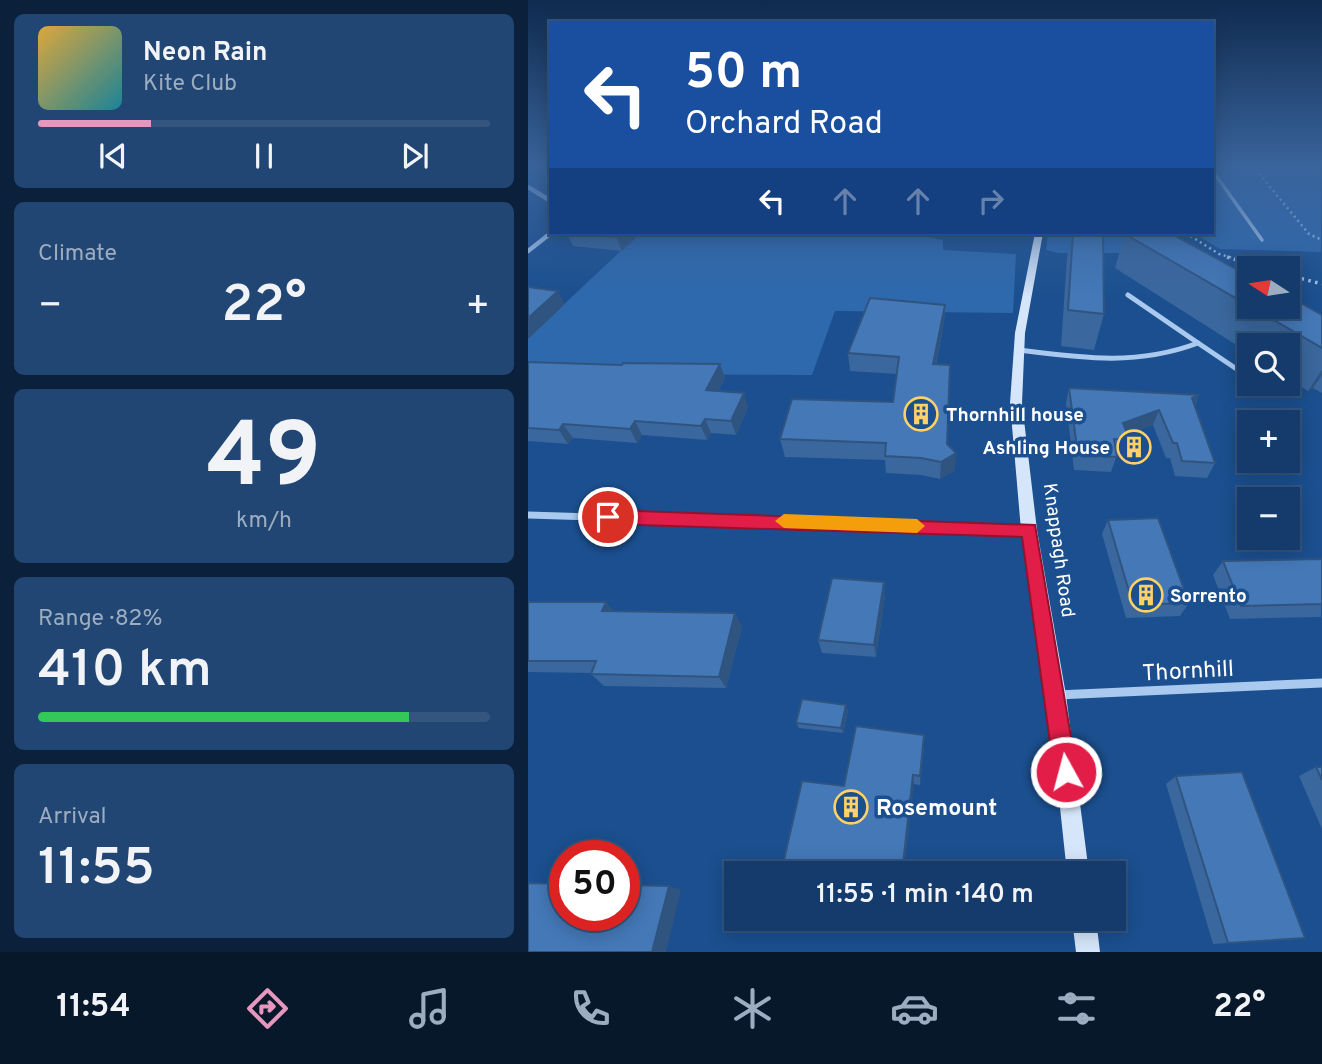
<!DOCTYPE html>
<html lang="en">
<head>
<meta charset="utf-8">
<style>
  :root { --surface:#143b6b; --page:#214673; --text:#f1f3f6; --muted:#9dadc1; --line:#33557e; --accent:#e797bd }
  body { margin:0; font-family:Overpass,sans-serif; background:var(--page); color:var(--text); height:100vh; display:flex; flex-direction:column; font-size:26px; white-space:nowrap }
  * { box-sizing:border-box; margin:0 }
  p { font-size:23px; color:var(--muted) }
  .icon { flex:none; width:38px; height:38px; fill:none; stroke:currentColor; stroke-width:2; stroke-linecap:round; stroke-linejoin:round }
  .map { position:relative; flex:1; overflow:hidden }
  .details { display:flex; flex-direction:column; gap:14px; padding:14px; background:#0b203b; width:528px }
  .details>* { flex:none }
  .guide { position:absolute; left:21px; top:21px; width:665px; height:214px; border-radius:0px; box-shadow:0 4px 18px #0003,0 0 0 2px var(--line); background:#1a4fa0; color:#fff; overflow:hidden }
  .needle { width:46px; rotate:282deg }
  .tools { position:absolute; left:709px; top:256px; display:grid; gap:14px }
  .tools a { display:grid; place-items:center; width:63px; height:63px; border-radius:0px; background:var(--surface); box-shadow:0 4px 18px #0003,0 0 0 2px var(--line); font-size:35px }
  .speed { position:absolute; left:21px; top:840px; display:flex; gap:14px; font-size:35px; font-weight:700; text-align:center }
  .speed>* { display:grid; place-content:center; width:91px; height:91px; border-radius:50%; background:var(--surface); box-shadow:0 4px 18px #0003,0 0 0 2px var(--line); line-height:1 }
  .speed .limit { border:10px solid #d22; background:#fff; color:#111 }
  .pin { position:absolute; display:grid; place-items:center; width:60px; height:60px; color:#fff; margin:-30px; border:4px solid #fff; border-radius:50%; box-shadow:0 2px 7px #0007 }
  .me { position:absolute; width:77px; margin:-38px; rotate:353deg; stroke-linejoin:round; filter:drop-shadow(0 0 5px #0008) }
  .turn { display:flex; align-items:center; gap:24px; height:147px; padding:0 21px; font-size:32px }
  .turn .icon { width:91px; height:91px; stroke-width:2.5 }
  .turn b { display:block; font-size:49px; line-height:60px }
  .lanes { display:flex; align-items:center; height:66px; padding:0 21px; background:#0003; justify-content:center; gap:35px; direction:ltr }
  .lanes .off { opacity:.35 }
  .big { font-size:52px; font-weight:600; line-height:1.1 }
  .details .widget { flex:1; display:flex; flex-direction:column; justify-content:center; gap:10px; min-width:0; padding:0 24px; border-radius:10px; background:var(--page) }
  .details .dial { align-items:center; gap:0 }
  .dial b { font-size:91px; line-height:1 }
  .song { display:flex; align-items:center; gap:21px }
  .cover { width:84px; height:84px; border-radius:10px; background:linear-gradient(135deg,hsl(40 70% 55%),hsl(190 70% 35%)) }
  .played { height:7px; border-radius:4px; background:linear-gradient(90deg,var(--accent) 25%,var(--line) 25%) }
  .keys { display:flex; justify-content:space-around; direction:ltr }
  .heat { display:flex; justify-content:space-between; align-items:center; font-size:38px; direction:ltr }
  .charge { height:10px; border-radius:5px; background:linear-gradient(90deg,#34c759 82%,var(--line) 0) }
  .trip { position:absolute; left:196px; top:861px; width:402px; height:70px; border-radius:0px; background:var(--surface); box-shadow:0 4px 18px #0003,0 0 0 2px var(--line); font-weight:600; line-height:70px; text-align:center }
  .tab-bar { display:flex; height:112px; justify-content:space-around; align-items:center; background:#08182b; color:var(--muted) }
  .tab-bar .icon { width:49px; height:49px }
  .tab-bar .active { color:var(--accent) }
  .tab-bar b { font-size:32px; color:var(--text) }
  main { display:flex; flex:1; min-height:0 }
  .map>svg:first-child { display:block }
  .green { fill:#2e69ad }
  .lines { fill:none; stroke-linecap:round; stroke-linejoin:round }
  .path-far1 { stroke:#a9c9ee; stroke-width:2.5; stroke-dasharray:2 3.5; stroke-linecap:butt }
  .path { stroke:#a9c9ee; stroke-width:3.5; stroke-dasharray:2.5 4.5; stroke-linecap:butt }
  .lane { stroke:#a9c9ee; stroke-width:3.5 }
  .street-far3 { stroke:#a9c9ee; stroke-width:4.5 }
  .street-far2 { stroke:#a9c9ee; stroke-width:5 }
  .street-far1 { stroke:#a9c9ee; stroke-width:7 }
  .street { stroke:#a9c9ee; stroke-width:9 }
  .secondary { fill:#d6e6fa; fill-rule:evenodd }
  .wall { fill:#3a679d }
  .shaded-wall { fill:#305480 }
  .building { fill:#4478b7; stroke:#305480; stroke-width:2 }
  .route { fill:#e11d48; stroke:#92132f; stroke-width:2 }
  .slow { fill:#f59e0b }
  .labels { text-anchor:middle; stroke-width:7; stroke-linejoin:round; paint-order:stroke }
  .poi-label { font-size:19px; font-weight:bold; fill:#fff; stroke:#1b4f8f; text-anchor:start }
  .street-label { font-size:19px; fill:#fff; stroke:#1b4f8f }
  .near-street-label { font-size:23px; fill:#fff; stroke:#1b4f8f }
  .near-poi-label { font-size:23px; font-weight:bold; fill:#fff; stroke:#1b4f8f; text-anchor:start }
</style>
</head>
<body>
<main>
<section class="details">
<div class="widget">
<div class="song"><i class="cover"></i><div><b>Neon Rain</b><p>Kite Club</p></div></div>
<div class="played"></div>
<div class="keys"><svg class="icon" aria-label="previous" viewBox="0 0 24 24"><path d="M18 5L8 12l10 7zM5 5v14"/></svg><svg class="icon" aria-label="pause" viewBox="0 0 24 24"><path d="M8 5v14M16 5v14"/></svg><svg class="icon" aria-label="next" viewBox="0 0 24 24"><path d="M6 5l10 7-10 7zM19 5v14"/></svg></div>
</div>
<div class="widget"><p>Climate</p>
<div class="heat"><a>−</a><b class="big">22°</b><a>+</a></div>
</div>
<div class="widget dial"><b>49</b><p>km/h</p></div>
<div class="widget"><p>Range · 82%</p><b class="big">410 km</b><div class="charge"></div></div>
<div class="widget"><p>Arrival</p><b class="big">11:55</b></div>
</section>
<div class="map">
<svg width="794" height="952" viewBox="0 0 794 952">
  <rect width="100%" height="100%" fill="#1b4f8f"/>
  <!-- green -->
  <g class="green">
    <polygon points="684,165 793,165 793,252 692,249 665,233 684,233"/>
    <polygon points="112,233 379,233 415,240 415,250 488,254 485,313 307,311 284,375 0,374 0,338"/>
    <polygon points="520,233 607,233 793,349 625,253 531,253 518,250"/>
  </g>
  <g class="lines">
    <!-- path-far1 -->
    <g class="path-far1">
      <polyline points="724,165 781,234 794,240"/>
      <polyline points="658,233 691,254 705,258"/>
    </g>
    <!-- path -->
    <g class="path">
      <polyline points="699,257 736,268"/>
      <polyline points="760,275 794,284"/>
    </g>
    <!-- lane -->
    <polyline class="lane" points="684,170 734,240"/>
    <!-- street-far3 -->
    <g class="street-far3">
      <polyline points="0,187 23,201"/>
      <polyline points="0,251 23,233"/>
    </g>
    <!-- street-far2 -->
    <g class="street-far2">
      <polyline points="670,343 719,376"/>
      <path d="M491,350C554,358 609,366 670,343L600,295"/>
    </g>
    <!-- street-far1 -->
    <g class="street-far1">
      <polyline points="717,374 721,377"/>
      <polyline points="731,383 745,392"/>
      <polyline points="0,515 331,525"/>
    </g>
    <!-- street -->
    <g class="street">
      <polyline points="273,523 500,530"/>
      <polyline points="529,695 794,683"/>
    </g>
    <!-- secondary -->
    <g class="secondary">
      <polygon points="507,233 515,233 497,333 494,403 509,530 538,695 561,873 539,873 520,695 493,530 482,403 487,333"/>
      <polygon points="544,919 568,919 572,952 548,952"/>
    </g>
  </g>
  <!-- wall -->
  <g class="wall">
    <polygon points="7,165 23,165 23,173"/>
    <polygon points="38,233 113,233 94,251 45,246"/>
    <polygon points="544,233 575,233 576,314 566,350 533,346 539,258"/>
    <polygon points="597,234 794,315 794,393 785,388 780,391 760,378 760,345 721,345 721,353 587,268"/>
    <polygon points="417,305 416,323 408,365 419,444 427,470 412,479 393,475 358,473 357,460 257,457 252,439 365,402 369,374 322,371 320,353"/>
    <polygon points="0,362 94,365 192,364 197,378 190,391 220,407 208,435 183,433 179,440 114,435 109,443 45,438 40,444 0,441"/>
    <polygon points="541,388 671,395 667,405 687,463 679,478 647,476 642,458 638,458 625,425 600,434 602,440 596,455 589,455 583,472 546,470 538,403"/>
    <polygon points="580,520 661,603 652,616 598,618 574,534"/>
    <polygon points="794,559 793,617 702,619 685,575 695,561"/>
    <polygon points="357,595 348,657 294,653 290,640"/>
    <polygon points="0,602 214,626 198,688 76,686 63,674 63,673 0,672"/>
    <polygon points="320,710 315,733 271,728 268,723"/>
    <polygon points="396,735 396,745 392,785 386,784 316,786"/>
    <polygon points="788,767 794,767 794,829 771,776"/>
    <polygon points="648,776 777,938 685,944 638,784"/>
  </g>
  <!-- shaded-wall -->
  <g class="shaded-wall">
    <polygon points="93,233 113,233 94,251 88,237"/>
    <polygon points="30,291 37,304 0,339 0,318"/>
    <polygon points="417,305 416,323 404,382 405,364"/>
    <polygon points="192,364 197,378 183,404 178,390"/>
    <polygon points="794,370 794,375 785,388 780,391"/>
    <polygon points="216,393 220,407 208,435 203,421"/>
    <polygon points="671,395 664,410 664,398"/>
    <polygon points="631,410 625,425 590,438 595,423"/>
    <polygon points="177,419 183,433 179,440 173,426"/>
    <polygon points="107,421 114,435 109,443 102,429"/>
    <polygon points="35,424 45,438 40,444 31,430"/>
    <polygon points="428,453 427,470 412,479 413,462"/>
    <polygon points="356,582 357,595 348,657 346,645"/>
    <polygon points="78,602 89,615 74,611"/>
    <polygon points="207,613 214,626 198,688 191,677"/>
    <polygon points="318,705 320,710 315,733 313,728"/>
    <polygon points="396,735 396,745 392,785 392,776"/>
    <polygon points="385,775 386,784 376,873 374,873"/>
    <polygon points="141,886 153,890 138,952 124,952"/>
  </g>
  <!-- building -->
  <g class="building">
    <polygon points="42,233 93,233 88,237"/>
    <polygon points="545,233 575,233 576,314 540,310"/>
    <polygon points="601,233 642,233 721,276 721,306 760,306 760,296 794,315 794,348 597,234"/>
    <polygon points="0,287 30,291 0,318"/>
    <polygon points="342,298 417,305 405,364 422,365 419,444 428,453 413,462 393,458 357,456 358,443 252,439 264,399 365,402 371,357 320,353"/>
    <polygon points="0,362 94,365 95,363 192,364 178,390 216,393 203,421 177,419 173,426 107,421 102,429 35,424 31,430 0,428"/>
    <polygon points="541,388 671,395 664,398 687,463 654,461 649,443 645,443 631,410 595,423 602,440 586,439 589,457 550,455"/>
    <polygon points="630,518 661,603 605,605 580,520"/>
    <polygon points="794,559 794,604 713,606 695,561"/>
    <polygon points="304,578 356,582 346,645 290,640"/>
    <polygon points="0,602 78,602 74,611 207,613 191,677 63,674 68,661 0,661"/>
    <polygon points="274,699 318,705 313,728 268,723"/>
    <polygon points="328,726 396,735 392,776 385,775 374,873 253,873 274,781 316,786"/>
    <polygon points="788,767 794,767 794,780"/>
    <polygon points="714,772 777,938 700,943 648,776"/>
    <polygon points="0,883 37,884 37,915 96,915 96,885 141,886 124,952 0,952"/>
  </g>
  <!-- sky -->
  <linearGradient id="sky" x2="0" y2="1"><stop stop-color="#0f2b4f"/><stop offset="0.55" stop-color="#39639b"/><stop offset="1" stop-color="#39639b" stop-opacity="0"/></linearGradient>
  <rect width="794" height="298" fill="url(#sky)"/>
  <!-- route -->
  <polygon class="route" points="80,510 507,525 549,772 546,780 538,783 530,780 526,772 494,537 80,524 72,517"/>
  <!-- slow -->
  <polygon class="slow" points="256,514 389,519 397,526 389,533 256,528 247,521"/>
  <!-- icons -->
  <defs>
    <symbol id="building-ring" viewBox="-11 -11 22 22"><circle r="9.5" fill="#1b4f8f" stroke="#ffd166" stroke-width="1.5"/><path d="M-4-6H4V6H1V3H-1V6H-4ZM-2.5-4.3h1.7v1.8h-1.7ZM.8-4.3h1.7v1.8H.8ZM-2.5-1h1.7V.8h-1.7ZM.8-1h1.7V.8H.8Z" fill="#ffd166"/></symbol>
  </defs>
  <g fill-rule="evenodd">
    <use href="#building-ring" x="374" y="395" width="38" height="38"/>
    <use href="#building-ring" x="587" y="428" width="38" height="38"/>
    <use href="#building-ring" x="599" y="576" width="38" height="38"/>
    <use href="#building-ring" x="304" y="788" width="38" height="38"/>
  </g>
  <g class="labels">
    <!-- poi labels -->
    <g class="poi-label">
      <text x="418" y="421">Thornhill house</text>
      <text x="582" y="454" text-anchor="end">Ashling House</text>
      <text x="642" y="602">Sorrento</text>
    </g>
    <!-- street labels -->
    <g class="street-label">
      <text transform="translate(532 550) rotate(82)" y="7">Knappagh Road</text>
    </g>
    <!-- near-street labels -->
    <g class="near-street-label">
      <text transform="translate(660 670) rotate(-3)" y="8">Thornhill</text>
    </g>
    <!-- near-poi labels -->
    <g class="near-poi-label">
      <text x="348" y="815">Rosemount</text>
    </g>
  </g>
</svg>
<div class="tools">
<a><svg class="needle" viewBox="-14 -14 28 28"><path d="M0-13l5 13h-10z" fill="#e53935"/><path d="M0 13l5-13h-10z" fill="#9dadc1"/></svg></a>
<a><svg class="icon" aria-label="search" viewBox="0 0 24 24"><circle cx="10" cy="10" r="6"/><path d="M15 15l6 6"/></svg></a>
<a>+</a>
<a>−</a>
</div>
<div class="speed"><div class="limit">50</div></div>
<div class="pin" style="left:80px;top:517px;background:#d93025"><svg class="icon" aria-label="arrive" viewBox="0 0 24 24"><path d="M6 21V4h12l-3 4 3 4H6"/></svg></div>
<svg class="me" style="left:538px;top:772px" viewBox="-20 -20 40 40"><circle r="17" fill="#e11d48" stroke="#fff" stroke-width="3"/><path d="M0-11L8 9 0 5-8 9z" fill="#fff"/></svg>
<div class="trip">11:55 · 1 min · 140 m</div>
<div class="guide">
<div class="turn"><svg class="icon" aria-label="left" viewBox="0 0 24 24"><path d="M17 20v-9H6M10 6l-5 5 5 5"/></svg><div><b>50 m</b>Orchard Road</div></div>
<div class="lanes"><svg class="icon" aria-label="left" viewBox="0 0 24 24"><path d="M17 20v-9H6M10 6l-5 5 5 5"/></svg><svg class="icon off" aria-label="ahead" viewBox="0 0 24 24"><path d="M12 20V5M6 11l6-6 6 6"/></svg><svg class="icon off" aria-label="ahead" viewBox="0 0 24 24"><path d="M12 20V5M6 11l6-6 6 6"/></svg><svg class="icon off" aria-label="right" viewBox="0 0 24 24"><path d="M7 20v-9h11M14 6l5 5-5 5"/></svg></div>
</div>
</div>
</main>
<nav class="tab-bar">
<b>11:54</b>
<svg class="icon active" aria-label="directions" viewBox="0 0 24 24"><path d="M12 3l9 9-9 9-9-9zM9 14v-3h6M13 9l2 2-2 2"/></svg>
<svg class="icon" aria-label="music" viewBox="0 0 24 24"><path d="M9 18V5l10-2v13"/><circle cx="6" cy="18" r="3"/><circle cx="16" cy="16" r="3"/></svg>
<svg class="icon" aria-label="phone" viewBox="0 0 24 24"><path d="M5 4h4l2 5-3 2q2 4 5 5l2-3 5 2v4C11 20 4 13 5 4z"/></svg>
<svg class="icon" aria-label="climate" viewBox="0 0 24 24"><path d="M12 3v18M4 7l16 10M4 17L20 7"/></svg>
<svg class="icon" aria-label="car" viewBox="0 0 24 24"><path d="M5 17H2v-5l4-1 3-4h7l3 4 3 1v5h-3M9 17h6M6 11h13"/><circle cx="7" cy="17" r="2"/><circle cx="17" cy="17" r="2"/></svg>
<svg class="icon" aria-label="filters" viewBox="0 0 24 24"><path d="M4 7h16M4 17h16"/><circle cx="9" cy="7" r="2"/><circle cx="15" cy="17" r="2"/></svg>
<b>22°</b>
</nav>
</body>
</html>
